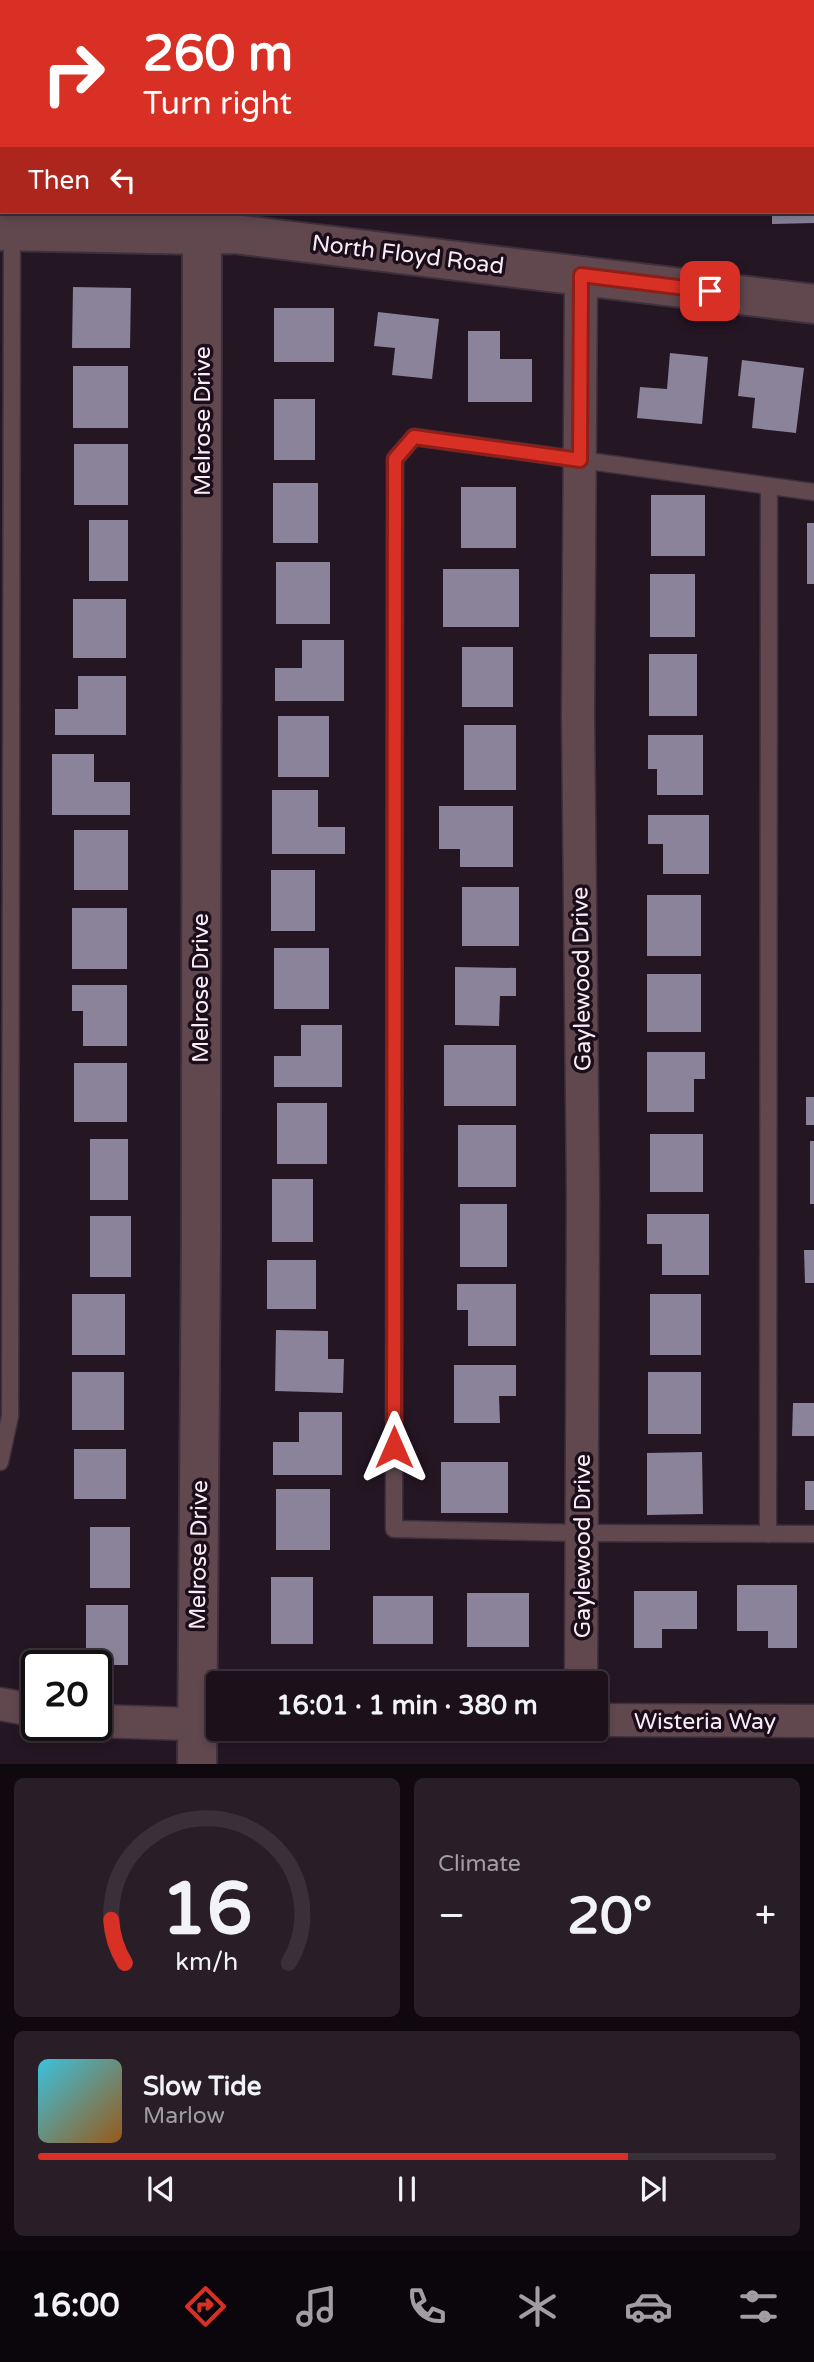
<!DOCTYPE html>
<html lang="en">
<head>
<meta charset="utf-8">
<style>
  :root { --surface:#1c101b; --page:#291e28; --text:#f1f3f6; --muted:#a09da3; --line:#3a303a; --accent:#d93025 }
  body { margin:0; font-family:"Varela Round",sans-serif; background:var(--page); color:var(--text); height:100vh; display:flex; flex-direction:column; font-size:26px; white-space:nowrap }
  * { box-sizing:border-box; margin:0 }
  p { font-size:23px; color:var(--muted) }
  .icon { flex:none; width:38px; height:38px; fill:none; stroke:currentColor; stroke-width:2; stroke-linecap:round; stroke-linejoin:round }
  .map { position:relative; height:1764px; overflow:hidden }
  .sheet { display:flex; flex-direction:column; gap:14px; padding:14px; background:#0f090f; flex:1 }
  .sheet>* { flex:none }
  .guide { position:absolute; left:0px; top:0px; width:816px; height:214px; box-shadow:0 4px 10px #0003,0 0 0 2px var(--line); background:#d93025; color:#fff; overflow:hidden }
  .speed { position:absolute; left:21px; top:1650px; display:flex; gap:14px; font-size:35px; font-weight:700; text-align:center }
  .speed>* { display:grid; place-content:center; width:91px; height:91px; border-radius:50%; background:var(--surface); box-shadow:0 4px 10px #0003,0 0 0 2px var(--line); line-height:1 }
  .speed .limit { border:4px solid #111; border-radius:10px; background:#fff; color:#111 }
  .pin { position:absolute; display:grid; place-items:center; width:60px; height:60px; color:#fff; margin:-30px; border-radius:14px; box-shadow:0 4px 10px #0006 }
  .me { position:absolute; width:77px; margin:-38px; rotate:0deg; stroke-linejoin:round; filter:drop-shadow(0 0 5px #0008) }
  .turn { display:flex; align-items:center; gap:24px; height:147px; padding:0 28px; font-size:32px }
  .turn .icon { width:91px; height:91px; stroke-width:2.5 }
  .turn b { display:block; font-size:49px; line-height:60px }
  .then { display:flex; align-items:center; height:66px; padding:0 28px; background:#0003; gap:14px; font-size:26px }
  .big { font-size:52px; font-weight:700; line-height:1.1 }
  .sheet .tile { flex:1; display:flex; flex-direction:column; justify-content:center; gap:10px; min-width:0; padding:0 24px; border-radius:10px; background:var(--page) }
  .sheet .dial { align-items:center; gap:0 }
  .dial svg { height:182px; overflow:visible; fill:none; stroke:var(--line); stroke-width:7; stroke-linecap:round; text-anchor:middle }
  .dial text { fill:var(--text); stroke:none }
  .song { display:flex; align-items:center; gap:21px }
  .cover { width:84px; height:84px; border-radius:10px; background:linear-gradient(135deg,hsl(190 70% 55%),hsl(30 70% 35%)) }
  .played { height:7px; border-radius:4px; background:linear-gradient(90deg,var(--accent) 80%,var(--line) 80%) }
  .keys { display:flex; justify-content:space-around; direction:ltr }
  .heat { display:flex; justify-content:space-between; align-items:center; font-size:38px; direction:ltr }
  .sheet .tiles { flex:1; display:grid; gap:14px; grid-template-columns:1fr 1fr }
  .tile:last-child { grid-column:span 2 }
  .trip { position:absolute; left:206px; top:1671px; width:402px; height:70px; border-radius:7px; background:var(--surface); box-shadow:0 4px 10px #0003,0 0 0 2px var(--line); font-weight:700; line-height:70px; text-align:center }
  .tabs { display:flex; height:112px; justify-content:space-around; align-items:center; background:#0b060b; color:var(--muted) }
  .tabs .icon { width:49px; height:49px }
  .tabs .current { color:var(--accent) }
  .tabs b { font-size:32px; color:var(--text) }
  .map>svg:first-child { display:block }
  .building { fill:#8a839a }
  .lines { fill:none; stroke-linecap:round; stroke-linejoin:round }
  .service-casing { stroke:#3e303d; stroke-width:19 }
  .minor-casing { stroke:#3e303d; stroke-width:35 }
  .tertiary-casing { stroke:#3e303d; stroke-width:42 }
  .service { stroke:#60484e; stroke-width:16 }
  .minor { stroke:#60484e; stroke-width:32 }
  .tertiary { stroke:#60484e; stroke-width:38 }
  .route-casing { stroke:#8d1f18; stroke-width:18 }
  .route { stroke:#d93025; stroke-width:12 }
  .labels { text-anchor:middle; stroke-width:7; stroke-linejoin:round; paint-order:stroke }
  .street-label { font-size:23px; fill:#f8edf7; stroke:#1c0d1a }
</style>
</head>
<body>
<div class="map">
<svg width="814" height="1764" viewBox="0 0 814 1764">
  <rect width="100%" height="100%" fill="#251624"/>
  <!-- building -->
  <g class="building">
    <polygon points="719,212 748,212 747,216 719,214"/>
    <polygon points="772,212 814,212 814,223 772,224"/>
    <polygon points="73,287 131,288 130,348 72,348"/>
    <rect x="274" y="308" width="60" height="54"/>
    <polygon points="378,312 439,319 432,379 392,375 395,348 374,346"/>
    <polygon points="468,331 500,331 500,359 532,359 532,402 468,402"/>
    <polygon points="670,353 708,357 702,424 637,418 640,387 667,389"/>
    <polygon points="742,360 804,368 796,433 752,428 755,398 738,396"/>
    <rect x="73" y="366" width="55" height="62"/>
    <rect x="274" y="399" width="41" height="61"/>
    <rect x="74" y="444" width="54" height="61"/>
    <rect x="273" y="483" width="45" height="60"/>
    <rect x="461" y="487" width="55" height="61"/>
    <rect x="651" y="495" width="54" height="61"/>
    <rect x="89" y="520" width="39" height="61"/>
    <rect x="807" y="523" width="7" height="61"/>
    <rect x="276" y="562" width="54" height="62"/>
    <rect x="443" y="569" width="76" height="58"/>
    <rect x="650" y="574" width="45" height="63"/>
    <rect x="73" y="599" width="53" height="59"/>
    <polygon points="302,640 344,640 344,701 275,701 275,668 302,668"/>
    <rect x="462" y="647" width="51" height="60"/>
    <rect x="649" y="654" width="48" height="62"/>
    <polygon points="78,676 126,676 126,735 55,735 55,709 78,709"/>
    <rect x="278" y="716" width="51" height="61"/>
    <rect x="464" y="725" width="52" height="65"/>
    <polygon points="648,735 703,735 703,795 657,795 657,769 648,769"/>
    <polygon points="52,754 94,754 94,782 130,782 130,815 52,815"/>
    <polygon points="272,790 318,790 318,827 345,827 345,854 272,854"/>
    <polygon points="439,806 513,806 513,867 460,867 460,849 439,849"/>
    <polygon points="648,815 709,815 709,874 663,874 663,844 648,844"/>
    <rect x="74" y="830" width="54" height="60"/>
    <rect x="271" y="870" width="44" height="61"/>
    <rect x="462" y="887" width="57" height="59"/>
    <rect x="647" y="895" width="54" height="61"/>
    <rect x="72" y="908" width="55" height="61"/>
    <rect x="274" y="948" width="55" height="61"/>
    <polygon points="455,967 516,968 516,996 500,996 499,1026 455,1025"/>
    <rect x="647" y="974" width="54" height="58"/>
    <polygon points="72,985 127,985 127,1046 83,1046 83,1011 72,1011"/>
    <polygon points="301,1025 342,1025 342,1087 274,1087 274,1056 301,1056"/>
    <rect x="444" y="1045" width="72" height="61"/>
    <polygon points="647,1052 705,1052 705,1079 694,1079 694,1112 647,1112"/>
    <rect x="74" y="1063" width="53" height="59"/>
    <rect x="806" y="1097" width="8" height="28"/>
    <rect x="277" y="1103" width="50" height="61"/>
    <rect x="458" y="1125" width="58" height="62"/>
    <rect x="650" y="1134" width="53" height="58"/>
    <rect x="90" y="1139" width="38" height="61"/>
    <rect x="810" y="1141" width="4" height="63"/>
    <rect x="272" y="1179" width="41" height="63"/>
    <rect x="460" y="1204" width="47" height="63"/>
    <polygon points="647,1214 709,1214 709,1275 662,1275 662,1244 647,1244"/>
    <rect x="90" y="1216" width="41" height="61"/>
    <polygon points="804,1250 814,1250 814,1283 805,1283"/>
    <rect x="267" y="1260" width="49" height="49"/>
    <polygon points="457,1284 516,1284 516,1346 468,1346 468,1310 457,1310"/>
    <rect x="72" y="1294" width="53" height="61"/>
    <rect x="650" y="1294" width="51" height="61"/>
    <polygon points="276,1330 328,1331 328,1359 344,1359 343,1393 275,1391"/>
    <polygon points="454,1365 516,1365 516,1396 499,1396 500,1423 454,1423"/>
    <rect x="72" y="1372" width="52" height="58"/>
    <rect x="648" y="1372" width="53" height="62"/>
    <polygon points="793,1403 814,1403 814,1436 792,1436"/>
    <polygon points="299,1412 342,1412 342,1475 273,1475 273,1442 299,1442"/>
    <rect x="74" y="1449" width="52" height="50"/>
    <polygon points="702,1452 703,1514 647,1515 647,1453"/>
    <rect x="441" y="1462" width="67" height="51"/>
    <rect x="805" y="1481" width="9" height="29"/>
    <rect x="276" y="1489" width="54" height="61"/>
    <rect x="90" y="1527" width="40" height="61"/>
    <rect x="271" y="1577" width="42" height="67"/>
    <polygon points="737,1585 797,1585 797,1648 768,1648 768,1631 737,1631"/>
    <polygon points="634,1591 697,1591 697,1629 662,1629 662,1648 634,1648"/>
    <rect x="467" y="1593" width="62" height="54"/>
    <rect x="373" y="1596" width="60" height="48"/>
    <rect x="86" y="1605" width="42" height="60"/>
  </g>
  <g class="lines">
    <defs>
      <g id="service">
        <polyline points="10,0 10,2"/>
        <polyline points="814,492 414,437 395,459 394,1529 582,1533 814,1534"/>
        <polyline points="0,1462 10,1416 12,212"/>
        <polyline points="768,1534 769,486"/>
      </g>
      <g id="minor">
        <polyline points="581,275 578,715 583,1195 581,1684"/>
        <polyline points="0,1704 37,1711"/>
        <polyline points="597,1720 814,1721"/>
        <polyline points="96,1721 219,1725"/>
      </g>
      <g id="tertiary">
        <polyline points="200,0 200,2"/>
        <polyline points="0,231 203,235 234,234 814,304"/>
        <polyline points="197,1764 201,1237 202,212"/>
      </g>
    </defs>
    <!-- service casing -->
    <use href="#service" class="service-casing"/>
    <!-- minor casing -->
    <use href="#minor" class="minor-casing"/>
    <!-- tertiary casing -->
    <use href="#tertiary" class="tertiary-casing"/>
    <!-- service -->
    <use href="#service" class="service"/>
    <!-- minor -->
    <use href="#minor" class="minor"/>
    <!-- tertiary -->
    <use href="#tertiary" class="tertiary"/>
  </g>
  <g class="lines">
    <defs>
      <polyline id="route" points="394,1447 395,459 414,437 580,460 581,275 710,291"/>
    </defs>
    <!-- route casing -->
    <use href="#route" class="route-casing"/>
    <!-- route -->
    <use href="#route" class="route"/>
  </g>
  <g class="labels">
    <!-- street labels -->
    <g class="street-label">
      <text transform="translate(408 254) rotate(7)" y="8">North Floyd Road</text>
      <text transform="translate(202 421) rotate(-90)" y="8">Melrose Drive</text>
      <text transform="translate(581 979) rotate(-91)" y="8">Gaylewood Drive</text>
      <text transform="translate(200 988) rotate(-90)" y="8">Melrose Drive</text>
      <text transform="translate(582 1546) rotate(-90)" y="8">Gaylewood Drive</text>
      <text transform="translate(198 1555) rotate(-89)" y="8">Melrose Drive</text>
      <text x="705" y="1729">Wisteria Way</text>
    </g>
  </g>
</svg>
<div class="speed"><div class="limit">20</div></div>
<div class="pin" style="left:710px;top:291px;background:#d93025"><svg class="icon" aria-label="arrive" viewBox="0 0 24 24"><path d="M6 21V4h12l-3 4 3 4H6"/></svg></div>
<svg class="me" style="left:394px;top:1447px" viewBox="-20 -20 40 40"><path d="M0-17L14 15 0 8-14 15z" fill="#d93025" stroke="#fff" stroke-width="4"/></svg>
<div class="trip">16:01 · 1 min · 380 m</div>
<div class="guide">
<div class="turn"><svg class="icon" aria-label="right" viewBox="0 0 24 24"><path d="M7 20v-9h11M14 6l5 5-5 5"/></svg><div><b>260 m</b>Turn right</div></div>
<div class="then">Then<svg class="icon" aria-label="left" viewBox="0 0 24 24"><path d="M17 20v-9H6M10 6l-5 5 5 5"/></svg></div>
</div>
</div>
<section class="sheet">
<div class="tiles">
<div class="tile dial"><svg viewBox="0 0 100 80">
<path d="M14 69A42 42 0 1 1 86 69"/>
<path d="M14 69A42 42 0 0 1 8 50" stroke="#d93025"/>
<text x="50" y="56" font-size="32" font-weight="700">16</text>
<text x="50" y="72" font-size="11">km/h</text>
</svg></div>
<div class="tile"><p>Climate</p>
<div class="heat"><a>−</a><b class="big">20°</b><a>+</a></div>
</div>
<div class="tile">
<div class="song"><i class="cover"></i><div><b>Slow Tide</b><p>Marlow</p></div></div>
<div class="played"></div>
<div class="keys"><svg class="icon" aria-label="previous" viewBox="0 0 24 24"><path d="M18 5L8 12l10 7zM5 5v14"/></svg><svg class="icon" aria-label="pause" viewBox="0 0 24 24"><path d="M8 5v14M16 5v14"/></svg><svg class="icon" aria-label="next" viewBox="0 0 24 24"><path d="M6 5l10 7-10 7zM19 5v14"/></svg></div>
</div>
</div>
</section>
<nav class="tabs">
<b>16:00</b>
<svg class="icon current" aria-label="directions" viewBox="0 0 24 24"><path d="M12 3l9 9-9 9-9-9zM9 14v-3h6M13 9l2 2-2 2"/></svg>
<svg class="icon" aria-label="music" viewBox="0 0 24 24"><path d="M9 18V5l10-2v13"/><circle cx="6" cy="18" r="3"/><circle cx="16" cy="16" r="3"/></svg>
<svg class="icon" aria-label="phone" viewBox="0 0 24 24"><path d="M5 4h4l2 5-3 2q2 4 5 5l2-3 5 2v4C11 20 4 13 5 4z"/></svg>
<svg class="icon" aria-label="climate" viewBox="0 0 24 24"><path d="M12 3v18M4 7l16 10M4 17L20 7"/></svg>
<svg class="icon" aria-label="car" viewBox="0 0 24 24"><path d="M5 17H2v-5l4-1 3-4h7l3 4 3 1v5h-3M9 17h6M6 11h13"/><circle cx="7" cy="17" r="2"/><circle cx="17" cy="17" r="2"/></svg>
<svg class="icon" aria-label="filters" viewBox="0 0 24 24"><path d="M4 7h16M4 17h16"/><circle cx="9" cy="7" r="2"/><circle cx="15" cy="17" r="2"/></svg>
</nav>
</body>
</html>
